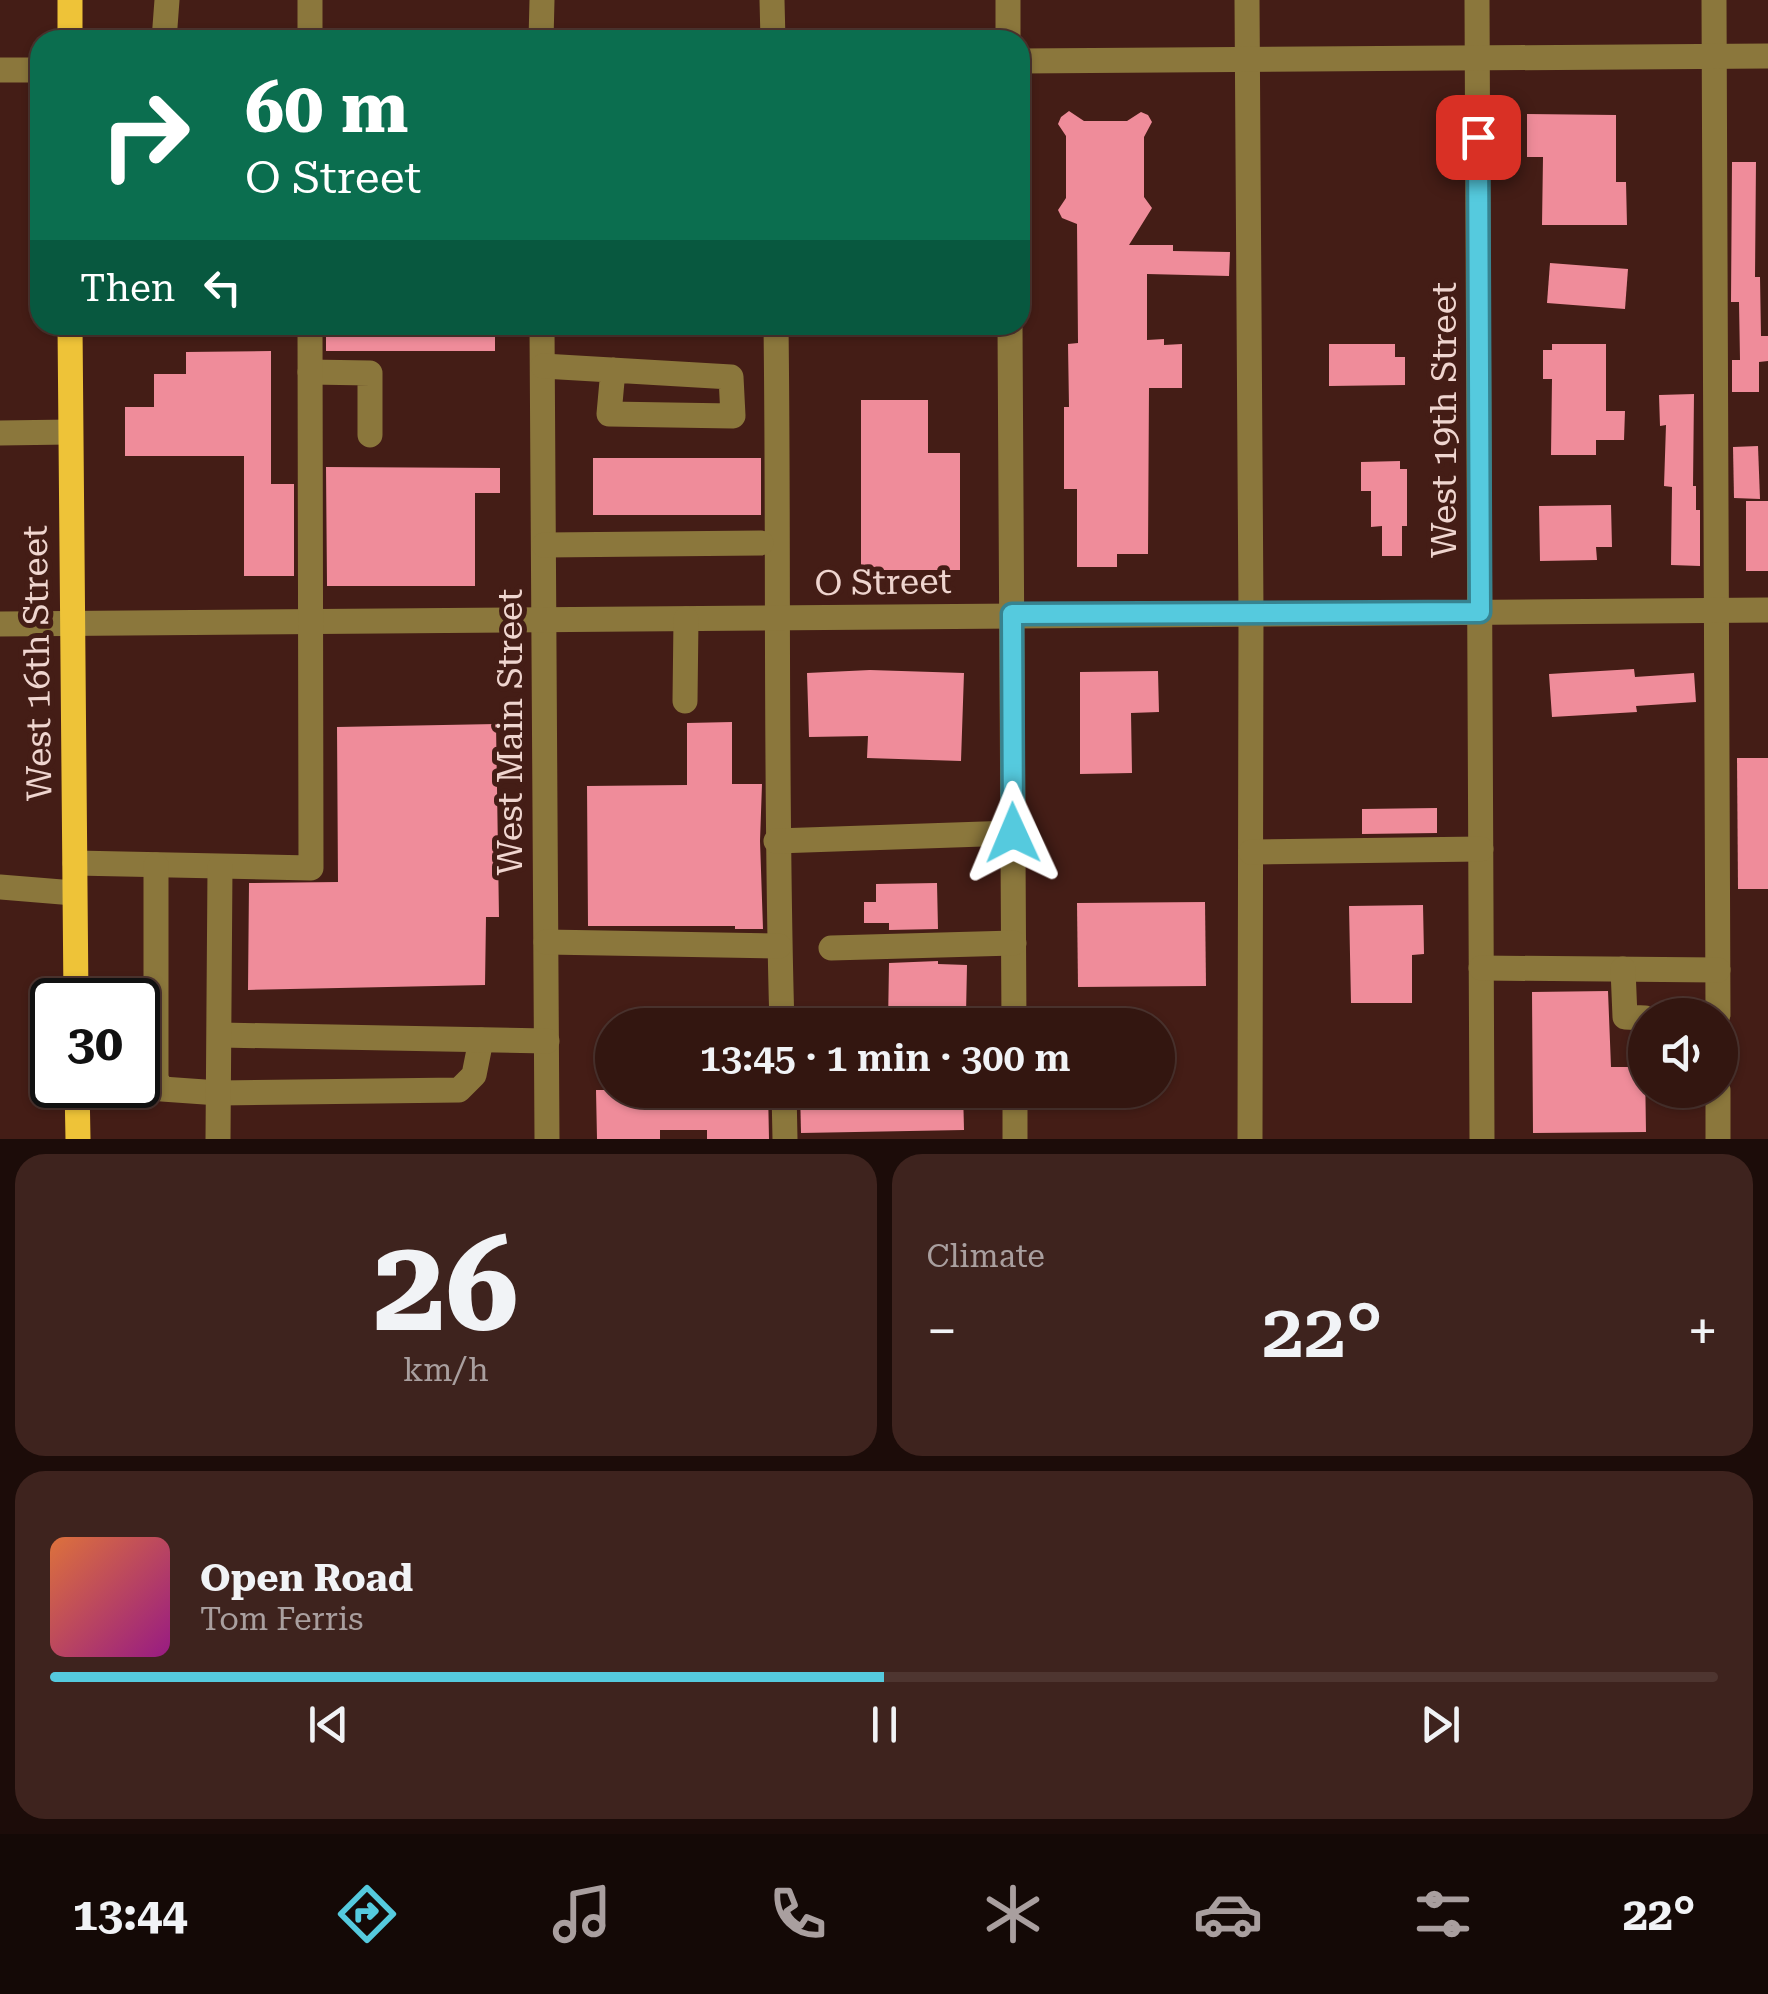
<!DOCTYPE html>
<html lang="en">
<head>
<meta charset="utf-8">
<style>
  :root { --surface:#331610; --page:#3e231e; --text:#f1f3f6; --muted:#a99f9f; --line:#4e3530; --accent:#55cade }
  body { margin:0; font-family:"Roboto Serif",serif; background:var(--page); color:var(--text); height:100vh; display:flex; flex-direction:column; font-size:38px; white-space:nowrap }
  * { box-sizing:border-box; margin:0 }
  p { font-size:32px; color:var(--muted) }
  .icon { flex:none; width:55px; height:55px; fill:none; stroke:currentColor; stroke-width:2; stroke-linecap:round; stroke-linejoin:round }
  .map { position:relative; height:1139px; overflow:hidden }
  .side { display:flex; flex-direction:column; gap:15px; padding:15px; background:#1c0c09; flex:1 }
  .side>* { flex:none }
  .top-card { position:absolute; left:30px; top:30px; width:1000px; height:305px; border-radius:30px; box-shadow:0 2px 8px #0004,0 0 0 2px var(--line); background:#0b6e4f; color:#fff; overflow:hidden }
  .buttons { position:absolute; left:1628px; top:998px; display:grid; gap:20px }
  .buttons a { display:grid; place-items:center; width:110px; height:110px; border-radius:50%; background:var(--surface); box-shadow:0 2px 8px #0004,0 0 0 2px var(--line); font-size:50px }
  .speed { position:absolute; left:30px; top:978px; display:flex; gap:20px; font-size:50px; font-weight:700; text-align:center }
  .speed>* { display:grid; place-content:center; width:130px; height:130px; border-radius:50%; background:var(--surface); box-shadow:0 2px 8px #0004,0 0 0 2px var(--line); line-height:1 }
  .speed .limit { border:5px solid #111; border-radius:15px; background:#fff; color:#111 }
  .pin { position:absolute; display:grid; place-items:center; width:85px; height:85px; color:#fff; margin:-42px; border-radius:20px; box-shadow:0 5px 15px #0006 }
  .me { position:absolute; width:110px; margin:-55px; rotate:359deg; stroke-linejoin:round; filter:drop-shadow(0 0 8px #0008) }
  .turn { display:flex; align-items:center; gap:35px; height:210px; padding:0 50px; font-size:45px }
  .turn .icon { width:130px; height:130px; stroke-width:2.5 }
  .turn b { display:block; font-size:70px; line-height:85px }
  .then { display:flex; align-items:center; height:95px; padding:0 50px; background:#0003; gap:20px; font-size:38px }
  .big { font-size:75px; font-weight:600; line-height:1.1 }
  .side .tile { flex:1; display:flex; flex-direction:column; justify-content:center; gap:15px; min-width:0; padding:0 35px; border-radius:30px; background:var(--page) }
  .side .dial { align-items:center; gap:0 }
  .dial b { font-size:130px; line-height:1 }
  .song { display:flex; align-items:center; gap:30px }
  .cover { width:120px; height:120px; border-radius:15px; background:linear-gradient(135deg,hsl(20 70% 55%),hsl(310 70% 35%)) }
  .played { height:10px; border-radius:5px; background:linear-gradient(90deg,var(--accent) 50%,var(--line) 50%) }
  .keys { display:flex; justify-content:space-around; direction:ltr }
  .heat { display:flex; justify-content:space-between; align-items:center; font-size:55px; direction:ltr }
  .side .tiles { flex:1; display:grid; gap:15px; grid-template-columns:1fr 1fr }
  .tile:last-child { grid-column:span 2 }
  .trip { position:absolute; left:595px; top:1008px; width:580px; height:100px; border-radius:50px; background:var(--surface); box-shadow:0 2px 8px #0004,0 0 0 2px var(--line); font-weight:600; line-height:100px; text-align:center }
  .dock { display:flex; height:160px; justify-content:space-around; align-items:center; background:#140906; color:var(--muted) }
  .dock .icon { width:70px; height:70px }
  .dock .active { color:var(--accent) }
  .dock b { font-size:45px; color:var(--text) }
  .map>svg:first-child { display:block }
  .building { fill:#ef8c9a }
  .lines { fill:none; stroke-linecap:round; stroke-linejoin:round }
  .minor { stroke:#8b773c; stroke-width:25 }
  .major { stroke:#eec338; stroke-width:25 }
  .route-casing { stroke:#378390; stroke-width:25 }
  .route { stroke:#55cade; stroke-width:18 }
  .labels { text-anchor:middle; stroke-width:10; stroke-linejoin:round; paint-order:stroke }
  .street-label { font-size:35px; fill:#efd5cf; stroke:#441d16 }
</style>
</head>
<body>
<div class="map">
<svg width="1768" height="1139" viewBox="0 0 1768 1139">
  <rect width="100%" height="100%" fill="#441d16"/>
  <!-- building -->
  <g class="building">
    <polygon points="1069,111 1084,121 1127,121 1141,112 1148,115 1152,122 1144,137 1144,197 1152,208 1129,245 1173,245 1173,251 1230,252 1229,276 1147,274 1147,340 1164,339 1164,345 1182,344 1182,388 1149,388 1148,554 1117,554 1117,567 1077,567 1077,489 1064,489 1064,407 1069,407 1068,344 1078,343 1077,224 1062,218 1058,210 1066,198 1066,136 1058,124 1061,117"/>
    <polygon points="1527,114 1616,115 1616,182 1626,182 1627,225 1542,225 1543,157 1527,157"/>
    <polygon points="1732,162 1756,162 1755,277 1760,277 1761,336 1768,336 1768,361 1759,362 1759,392 1732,392 1732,360 1740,360 1739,302 1731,302"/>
    <polygon points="1550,263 1628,269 1625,309 1547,303"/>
    <rect x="326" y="325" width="169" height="26"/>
    <polygon points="1329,344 1395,344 1395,357 1405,357 1405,385 1329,386"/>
    <polygon points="1552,344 1606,344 1606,411 1625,411 1624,440 1596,440 1596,455 1551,455 1552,379 1543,379 1543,350 1552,350"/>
    <polygon points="271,351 271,484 294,484 294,576 244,576 244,456 125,456 125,407 154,407 154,374 186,374 186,352"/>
    <polygon points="1694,394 1693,486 1696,486 1696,510 1700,510 1700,566 1671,565 1672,487 1664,486 1666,425 1660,426 1659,395"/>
    <polygon points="861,400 928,400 928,453 960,453 960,570 861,570"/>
    <polygon points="1758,446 1760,499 1734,498 1733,447"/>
    <rect x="593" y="458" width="168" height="57"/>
    <polygon points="1400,461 1400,469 1407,469 1407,526 1402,526 1402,556 1382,556 1382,526 1371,527 1371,491 1361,491 1361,462"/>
    <polygon points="326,467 500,468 500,493 475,493 475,586 327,586"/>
    <rect x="1746" y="501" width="22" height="70"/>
    <polygon points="1611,505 1612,547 1596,547 1597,560 1540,561 1539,506"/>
    <polygon points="1634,669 1635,677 1694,673 1696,702 1636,706 1637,712 1552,717 1549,674"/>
    <polygon points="870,670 964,673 961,761 867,758 868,736 809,737 807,673"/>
    <polygon points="1158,671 1159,712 1131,713 1132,773 1080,774 1080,672"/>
    <polygon points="732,722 732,784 762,784 760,841 763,929 735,929 735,926 588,926 587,786 687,785 687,723"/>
    <polygon points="496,724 499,917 486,917 485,985 248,990 249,883 338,882 337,727"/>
    <polygon points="1737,758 1768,758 1768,889 1738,889"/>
    <polygon points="1437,808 1437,833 1362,834 1362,809"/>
    <polygon points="937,883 938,929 889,930 889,923 864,923 864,902 876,902 876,884"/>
    <polygon points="1205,902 1206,986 1078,987 1077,903"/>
    <polygon points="1423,905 1424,954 1412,955 1412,1003 1351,1003 1349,906"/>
    <polygon points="938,961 938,964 967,965 966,1014 962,1014 962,1025 888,1025 889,963"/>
    <polygon points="1608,991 1611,1067 1645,1067 1646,1132 1533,1133 1532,992"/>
    <polygon points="596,1090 768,1090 769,1139 707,1139 707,1130 660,1130 660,1139 597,1139"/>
    <polygon points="800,1090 963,1090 964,1130 801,1133"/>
  </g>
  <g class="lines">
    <!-- minor -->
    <g class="minor">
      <polyline points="772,0 773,40"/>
      <polyline points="1008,0 1008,40"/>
      <polyline points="1247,0 1251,614 1250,1139"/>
      <polyline points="1477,0 1482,1139"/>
      <polyline points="1714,0 1718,1015"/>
      <polyline points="164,40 167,0"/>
      <polyline points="310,40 310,0"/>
      <polyline points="541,40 542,0"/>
      <polyline points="1020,61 1768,56"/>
      <polyline points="0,70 40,70"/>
      <polyline points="542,325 547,1139"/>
      <path d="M776,325C779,558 775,792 782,1025"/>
      <polyline points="1010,325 1014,1025"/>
      <polyline points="543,366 731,377 733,416 609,414 613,370"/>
      <polyline points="310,372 370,373 370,435"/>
      <polyline points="0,433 70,432"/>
      <polyline points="544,545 761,543"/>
      <polyline points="0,624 1768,610"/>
      <polyline points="685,701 686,619"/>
      <polyline points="776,841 1013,833"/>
      <polyline points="1251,852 1481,849"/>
      <polyline points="75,863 311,868 310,325"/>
      <polyline points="156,865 156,1079 162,1089 219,1093 459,1090 474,1075 481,1040"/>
      <polyline points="0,887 74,893"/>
      <polyline points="546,942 779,946"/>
      <polyline points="831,948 1014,943"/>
      <polyline points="1481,968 1718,970"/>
      <polyline points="1623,969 1625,1017 1645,1018"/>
      <polyline points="221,1035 547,1041"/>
      <polyline points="784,1090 785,1139"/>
      <polyline points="1015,1090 1015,1139"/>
      <polyline points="1718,1090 1718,1139"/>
      <polyline points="218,1139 220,867"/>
    </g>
    <!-- major -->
    <g class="major">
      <polyline points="70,0 70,40"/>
      <polyline points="70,325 76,1000"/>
      <polyline points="77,1085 78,1139"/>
    </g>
  </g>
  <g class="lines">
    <defs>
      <polyline id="route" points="1013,833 1012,614 1480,612 1478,137"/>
    </defs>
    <!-- route casing -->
    <use href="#route" class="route-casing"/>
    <!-- route -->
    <use href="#route" class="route"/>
  </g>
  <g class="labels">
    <!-- street labels -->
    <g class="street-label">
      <text transform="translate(1444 420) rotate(-90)" y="12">West 19th Street</text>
      <text transform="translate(883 582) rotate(-1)" y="12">O Street</text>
      <text transform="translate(37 663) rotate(-91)" y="12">West 16th Street</text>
      <text transform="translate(510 732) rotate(-90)" y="12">West Main Street</text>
    </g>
  </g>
</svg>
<div class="buttons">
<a><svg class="icon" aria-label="sound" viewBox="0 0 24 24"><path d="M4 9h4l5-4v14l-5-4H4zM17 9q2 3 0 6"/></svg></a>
</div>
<div class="speed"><div class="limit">30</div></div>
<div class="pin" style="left:1478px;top:137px;background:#d93025"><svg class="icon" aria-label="arrive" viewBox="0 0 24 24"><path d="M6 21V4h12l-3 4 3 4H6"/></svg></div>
<svg class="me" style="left:1013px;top:833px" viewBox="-20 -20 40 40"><path d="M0-17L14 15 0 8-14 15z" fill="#55cade" stroke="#fff" stroke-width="4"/></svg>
<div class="trip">13:45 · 1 min · 300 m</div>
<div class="top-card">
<div class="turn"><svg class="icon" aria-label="right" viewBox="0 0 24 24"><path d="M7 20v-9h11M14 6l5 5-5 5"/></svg><div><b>60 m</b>O Street</div></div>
<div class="then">Then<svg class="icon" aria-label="left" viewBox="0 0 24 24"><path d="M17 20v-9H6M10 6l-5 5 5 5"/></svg></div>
</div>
</div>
<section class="side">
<div class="tiles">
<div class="tile dial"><b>26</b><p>km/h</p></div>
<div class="tile"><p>Climate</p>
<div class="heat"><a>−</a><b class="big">22°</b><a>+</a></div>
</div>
<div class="tile">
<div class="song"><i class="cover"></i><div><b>Open Road</b><p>Tom Ferris</p></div></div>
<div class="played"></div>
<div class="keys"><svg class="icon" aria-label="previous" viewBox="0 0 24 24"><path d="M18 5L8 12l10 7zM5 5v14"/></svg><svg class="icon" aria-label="pause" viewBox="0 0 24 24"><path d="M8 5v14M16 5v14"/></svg><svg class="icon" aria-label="next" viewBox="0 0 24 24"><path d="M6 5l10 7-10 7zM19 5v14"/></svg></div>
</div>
</div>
</section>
<nav class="dock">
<b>13:44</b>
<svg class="icon active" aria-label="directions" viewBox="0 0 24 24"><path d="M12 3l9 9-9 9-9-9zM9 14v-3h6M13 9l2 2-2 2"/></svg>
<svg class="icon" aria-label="music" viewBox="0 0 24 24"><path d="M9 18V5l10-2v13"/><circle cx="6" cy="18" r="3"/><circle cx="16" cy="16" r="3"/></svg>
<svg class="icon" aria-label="phone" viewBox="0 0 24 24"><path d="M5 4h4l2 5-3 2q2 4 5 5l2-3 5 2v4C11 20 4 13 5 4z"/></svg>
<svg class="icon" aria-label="climate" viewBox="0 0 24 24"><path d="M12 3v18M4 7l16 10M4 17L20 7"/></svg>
<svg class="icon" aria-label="car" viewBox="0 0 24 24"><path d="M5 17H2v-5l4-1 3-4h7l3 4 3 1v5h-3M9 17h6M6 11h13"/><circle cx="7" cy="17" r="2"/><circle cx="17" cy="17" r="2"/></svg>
<svg class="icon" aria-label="filters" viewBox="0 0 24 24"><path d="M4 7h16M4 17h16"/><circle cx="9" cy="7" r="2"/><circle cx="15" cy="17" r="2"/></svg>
<b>22°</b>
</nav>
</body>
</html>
